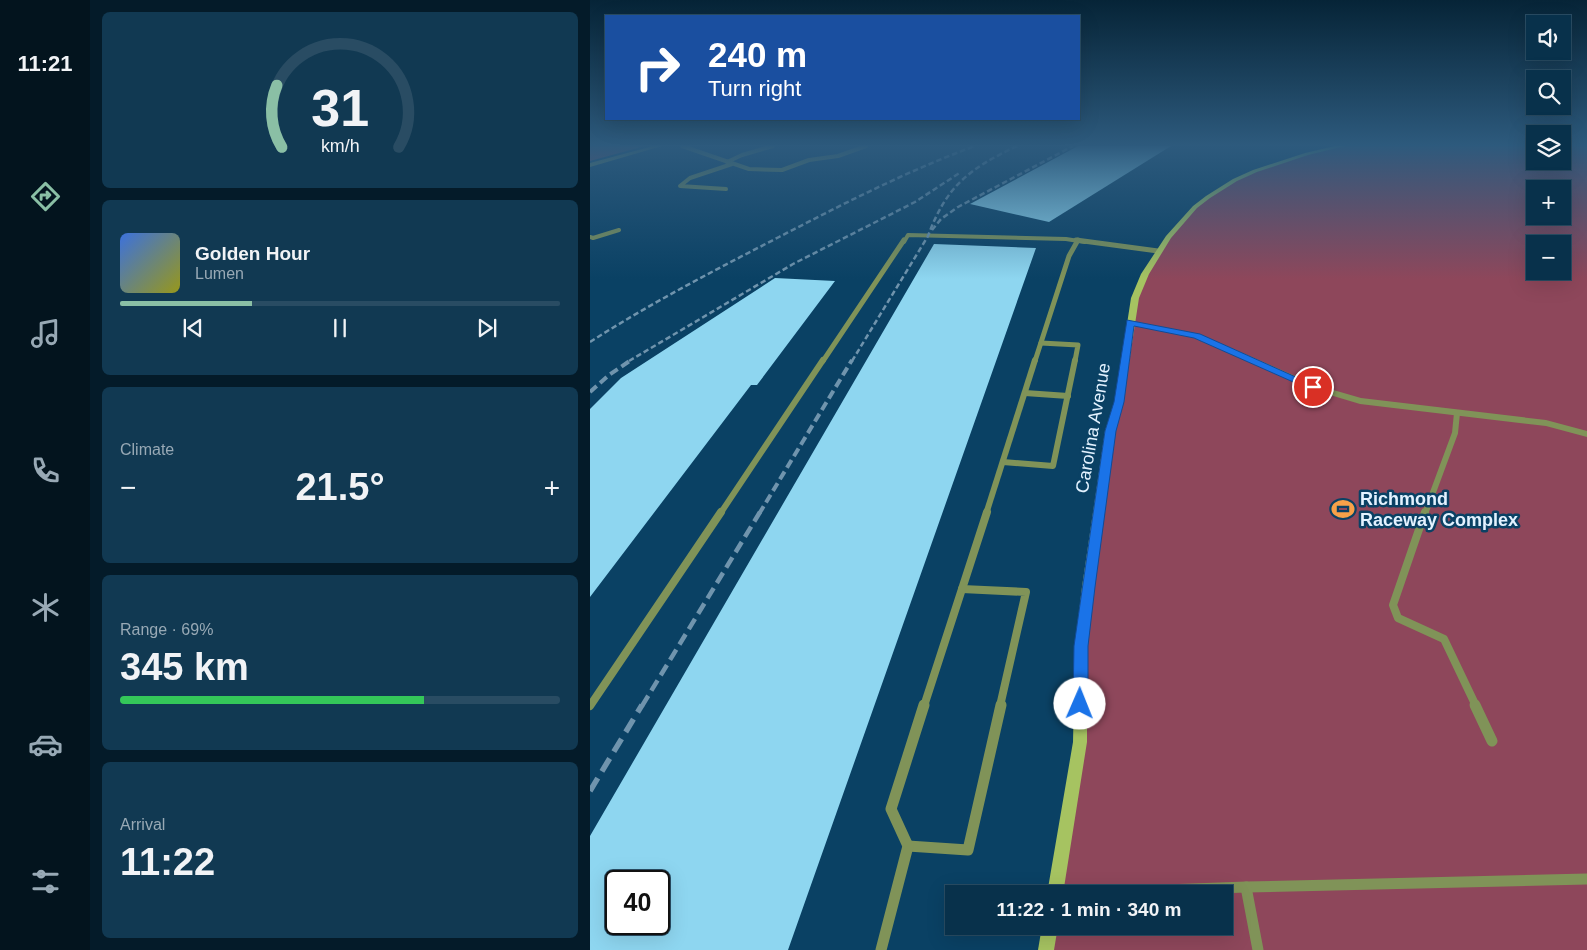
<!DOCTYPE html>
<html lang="en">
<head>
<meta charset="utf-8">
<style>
  :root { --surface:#08314b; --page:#113952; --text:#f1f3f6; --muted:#98a9b5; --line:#294c63; --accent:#8abfa5 }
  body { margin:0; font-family:Helvetica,sans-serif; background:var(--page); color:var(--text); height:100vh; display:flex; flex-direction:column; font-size:19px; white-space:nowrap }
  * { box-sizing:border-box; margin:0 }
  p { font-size:16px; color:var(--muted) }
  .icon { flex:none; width:28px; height:28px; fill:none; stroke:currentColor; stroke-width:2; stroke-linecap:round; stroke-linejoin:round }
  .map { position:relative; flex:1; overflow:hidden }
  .drawer { display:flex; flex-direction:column; gap:12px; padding:12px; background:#041b29; width:500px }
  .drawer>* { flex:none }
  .hud { position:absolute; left:15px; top:15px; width:475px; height:105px; border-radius:0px; box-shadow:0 5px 20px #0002,0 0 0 1px var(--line); background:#1a4fa0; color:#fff; overflow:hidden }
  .tools { position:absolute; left:936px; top:15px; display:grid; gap:10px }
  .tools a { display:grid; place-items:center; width:45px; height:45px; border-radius:0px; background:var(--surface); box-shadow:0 5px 20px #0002,0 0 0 1px var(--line); font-size:25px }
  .speed { position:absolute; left:15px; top:870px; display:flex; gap:10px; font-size:25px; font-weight:700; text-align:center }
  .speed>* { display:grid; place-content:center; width:65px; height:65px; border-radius:50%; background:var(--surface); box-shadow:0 5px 20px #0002,0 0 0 1px var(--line); line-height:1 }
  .speed .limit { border:2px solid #111; border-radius:8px; background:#fff; color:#111 }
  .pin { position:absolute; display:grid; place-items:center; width:42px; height:42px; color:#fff; margin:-21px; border:2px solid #fff; border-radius:50%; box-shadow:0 1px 5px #0007 }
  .me { position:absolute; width:55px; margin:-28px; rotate:1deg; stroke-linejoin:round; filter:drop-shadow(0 0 4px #0008) }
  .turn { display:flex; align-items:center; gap:18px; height:105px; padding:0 20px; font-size:22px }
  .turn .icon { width:65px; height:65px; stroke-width:2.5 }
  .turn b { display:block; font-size:35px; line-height:42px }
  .big { font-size:38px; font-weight:700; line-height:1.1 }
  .drawer .widget { flex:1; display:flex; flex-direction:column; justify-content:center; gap:8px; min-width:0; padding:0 18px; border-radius:8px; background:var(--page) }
  .drawer .dial { align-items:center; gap:0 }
  .dial svg { height:130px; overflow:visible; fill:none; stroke:var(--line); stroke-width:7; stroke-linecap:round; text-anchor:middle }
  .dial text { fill:var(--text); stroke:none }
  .song { display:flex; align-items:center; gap:15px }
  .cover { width:60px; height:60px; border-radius:8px; background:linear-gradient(135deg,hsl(220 70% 55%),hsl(60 70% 35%)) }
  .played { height:5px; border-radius:2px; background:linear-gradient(90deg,var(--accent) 30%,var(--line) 30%) }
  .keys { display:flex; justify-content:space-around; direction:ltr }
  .heat { display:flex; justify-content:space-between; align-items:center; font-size:28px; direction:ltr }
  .charge { height:8px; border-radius:4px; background:linear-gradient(90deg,#34c759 69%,var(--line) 0) }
  .trip { position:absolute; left:355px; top:885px; width:288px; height:50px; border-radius:0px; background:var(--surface); box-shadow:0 5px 20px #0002,0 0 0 1px var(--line); font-weight:700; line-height:50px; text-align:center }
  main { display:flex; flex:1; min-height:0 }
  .menu { display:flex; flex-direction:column; width:90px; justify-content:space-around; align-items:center; background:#03141e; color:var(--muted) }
  .menu .icon { width:35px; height:35px }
  .menu .active { color:var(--accent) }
  .menu b { font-size:22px; color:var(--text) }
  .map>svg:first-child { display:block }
  .green { fill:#8e475b; fill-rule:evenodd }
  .building { fill:#8ed6f0; fill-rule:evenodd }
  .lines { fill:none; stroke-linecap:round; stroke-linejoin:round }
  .lane-far4 { stroke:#809358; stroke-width:4 }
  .lane-far3 { stroke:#809358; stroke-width:5 }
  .lane-far2 { stroke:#809358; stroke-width:6 }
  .lane-far1 { stroke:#809358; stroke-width:8 }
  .lane { stroke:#809358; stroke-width:11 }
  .street { fill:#809358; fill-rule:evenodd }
  .secondary { fill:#a6c361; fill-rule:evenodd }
  .rail-far3 { stroke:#7094ad; stroke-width:2.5; stroke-dasharray:5.5 3; stroke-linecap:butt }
  .rail-far2 { stroke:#7094ad; stroke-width:4; stroke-dasharray:9 4.5; stroke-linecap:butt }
  .rail-far1 { stroke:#7094ad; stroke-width:4.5; stroke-dasharray:12 6; stroke-linecap:butt }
  .rail { stroke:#7094ad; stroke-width:5.5; stroke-dasharray:15 8; stroke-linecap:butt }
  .route { fill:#1a73e8; stroke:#114b97 }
  .labels { text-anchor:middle; stroke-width:5; stroke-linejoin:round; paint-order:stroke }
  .street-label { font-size:18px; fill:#e3f2ff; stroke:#0a4164 }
  .poi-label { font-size:18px; font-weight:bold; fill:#e3f2ff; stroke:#0a4164; text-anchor:start }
</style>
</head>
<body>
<main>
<nav class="menu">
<b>11:21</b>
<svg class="icon active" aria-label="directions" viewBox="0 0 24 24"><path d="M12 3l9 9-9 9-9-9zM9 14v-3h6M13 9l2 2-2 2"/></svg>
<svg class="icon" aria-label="music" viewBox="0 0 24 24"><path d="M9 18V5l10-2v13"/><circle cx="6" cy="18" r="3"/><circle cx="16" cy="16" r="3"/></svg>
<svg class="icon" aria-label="phone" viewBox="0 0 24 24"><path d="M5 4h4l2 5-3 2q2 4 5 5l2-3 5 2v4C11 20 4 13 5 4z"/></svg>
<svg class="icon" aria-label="climate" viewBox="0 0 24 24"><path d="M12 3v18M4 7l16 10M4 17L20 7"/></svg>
<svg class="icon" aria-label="car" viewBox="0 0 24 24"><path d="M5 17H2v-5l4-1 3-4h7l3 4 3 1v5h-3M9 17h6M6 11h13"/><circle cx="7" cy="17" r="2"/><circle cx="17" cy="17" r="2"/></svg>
<svg class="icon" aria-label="filters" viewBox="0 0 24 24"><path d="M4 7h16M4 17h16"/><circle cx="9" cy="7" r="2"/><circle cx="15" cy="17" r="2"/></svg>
</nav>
<section class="drawer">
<div class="widget dial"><svg viewBox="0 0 100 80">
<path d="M14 69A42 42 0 1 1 86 69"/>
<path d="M14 69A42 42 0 0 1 11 31" stroke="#8abfa5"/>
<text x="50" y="56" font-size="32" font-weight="700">31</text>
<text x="50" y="72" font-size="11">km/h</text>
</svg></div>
<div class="widget">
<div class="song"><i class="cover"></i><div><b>Golden Hour</b><p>Lumen</p></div></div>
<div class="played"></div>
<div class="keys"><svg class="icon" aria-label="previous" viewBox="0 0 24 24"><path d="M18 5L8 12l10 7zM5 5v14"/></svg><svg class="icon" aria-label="pause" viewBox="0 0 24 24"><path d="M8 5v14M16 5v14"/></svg><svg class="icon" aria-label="next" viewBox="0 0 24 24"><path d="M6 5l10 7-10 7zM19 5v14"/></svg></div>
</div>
<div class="widget"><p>Climate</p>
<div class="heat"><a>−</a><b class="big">21.5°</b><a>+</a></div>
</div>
<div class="widget"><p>Range · 69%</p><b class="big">345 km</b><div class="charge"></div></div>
<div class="widget"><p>Arrival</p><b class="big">11:22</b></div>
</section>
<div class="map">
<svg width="997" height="950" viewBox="0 0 997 950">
  <rect width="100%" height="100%" fill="#0a4164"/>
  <!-- green -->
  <g class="green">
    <polygon points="0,146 55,146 0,161"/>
    <path d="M753,146H945V161H972L973,146H997V950H456L460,926H634V894H465L490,742L491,646L542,309L568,251L605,207L645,180L704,158ZM945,189H972V216H945ZM945,244H972V271H945Z"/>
  </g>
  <!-- building -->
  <g class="building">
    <polygon points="488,146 581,146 459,222 380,204"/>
    <path d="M344,244L446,248L198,950H0V836ZM26,881H69V924H26Z"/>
    <polygon points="185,278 245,281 167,385 161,385 0,597 0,409 31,378"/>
  </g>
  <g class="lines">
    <!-- lane-far4 -->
    <g class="lane-far4">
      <polyline points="92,146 159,169 192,170 219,160 248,156 276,146"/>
      <polyline points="137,162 152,155 183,146"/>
      <polyline points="136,189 90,186 100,178 142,164"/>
      <polyline points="0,237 3,238 29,230"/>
      <polyline points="314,242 318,235 476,239 495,242"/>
    </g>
    <!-- lane-far3 -->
    <g class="lane-far3">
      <polyline points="486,240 568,251"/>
      <polyline points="451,343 488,345 485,361"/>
      <polyline points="233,361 314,240"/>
      <polyline points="445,361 479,256 488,240"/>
    </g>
    <!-- lane-far2 -->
    <g class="lane-far2">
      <polyline points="435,393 478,396"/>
      <polyline points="413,462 463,466 485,360"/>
      <polyline points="130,514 233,360"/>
      <polyline points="396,514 445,360"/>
      <polyline points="835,514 865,433 867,413"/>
    </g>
    <!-- lane-far1 -->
    <g class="lane-far1">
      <polyline points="835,512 803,605 808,618 854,639 886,706"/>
      <polyline points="372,589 436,592 410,706"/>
      <polyline points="0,706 131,512"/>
      <polyline points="334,706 397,512"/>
    </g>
    <!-- lane -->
    <g class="lane">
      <polyline points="885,705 902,741"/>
      <polyline points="318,846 378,850 411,705"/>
      <polyline points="656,887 997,879"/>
      <polyline points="468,894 656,887 668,950"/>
      <polyline points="291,950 318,846 301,809 334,705"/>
    </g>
    <!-- street -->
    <g class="street">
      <polygon points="63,146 72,146 0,167 0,163"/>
      <polygon points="537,320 609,334 726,385 771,398 956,420 997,431 997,437 956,426 770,404 720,389 604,338 537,324"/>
    </g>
    <!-- secondary -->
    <g class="secondary">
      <polygon points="745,146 755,146 718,155 667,172 647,181 620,198 607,208 581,238 559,274 549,298 533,402 525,431 504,587 497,646 497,742 473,894 457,894 483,742 485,646 492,587 515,431 525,402 541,298 551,274 576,236 603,206 616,196 643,179 663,170 715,153"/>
      <polygon points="452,926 468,926 464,950 448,950"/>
    </g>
    <!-- rail-far3 -->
    <g class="rail-far3">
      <polyline points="342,230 351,219 368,207 483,146"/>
      <path d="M0,342C61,303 125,270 189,237C253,204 317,171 385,146"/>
      <polyline points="39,361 203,264 325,202 371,172"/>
      <path d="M262,361L338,236C357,185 379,169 427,146"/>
    </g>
    <!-- rail-far2 -->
    <g class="rail-far2">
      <polyline points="0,392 19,375 41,360"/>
      <polyline points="169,514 262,360"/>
    </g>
    <!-- rail-far1 -->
    <polyline class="rail-far1" points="52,706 170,512"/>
    <!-- rail -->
    <polyline class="rail" points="0,791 52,705"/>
  </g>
  <!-- sky -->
  <linearGradient id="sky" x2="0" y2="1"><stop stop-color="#062437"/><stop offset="0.52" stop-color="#2d5a7d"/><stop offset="1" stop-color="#2d5a7d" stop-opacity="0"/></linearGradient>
  <rect width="997" height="279" fill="url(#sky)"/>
  <!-- route -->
  <polygon class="route" points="537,320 610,334 728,387 727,389 719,389 604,338 544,326 534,402 526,431 505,587 498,646 498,704 496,708 490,710 485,708 483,704 484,646 515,431 524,402"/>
  <!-- icons -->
  <defs>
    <symbol id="stadium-bare" viewBox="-9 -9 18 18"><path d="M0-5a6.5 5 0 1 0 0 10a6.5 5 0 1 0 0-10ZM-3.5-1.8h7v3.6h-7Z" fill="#f7a149" stroke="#0a4164" stroke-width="2.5" paint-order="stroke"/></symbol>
  </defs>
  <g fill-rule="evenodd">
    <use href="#stadium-bare" x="737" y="493" width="32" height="32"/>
  </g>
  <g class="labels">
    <!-- street labels -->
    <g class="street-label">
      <text transform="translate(503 428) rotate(-80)" y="6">Carolina Avenue</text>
    </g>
    <!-- poi labels -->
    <g class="poi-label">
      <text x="770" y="505">Richmond<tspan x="770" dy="21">Raceway Complex</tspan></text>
    </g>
  </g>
</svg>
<div class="tools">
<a><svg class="icon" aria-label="sound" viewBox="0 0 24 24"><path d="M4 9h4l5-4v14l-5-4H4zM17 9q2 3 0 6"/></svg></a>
<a><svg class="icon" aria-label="search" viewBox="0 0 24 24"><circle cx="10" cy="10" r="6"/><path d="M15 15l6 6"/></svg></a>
<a><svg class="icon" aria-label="layers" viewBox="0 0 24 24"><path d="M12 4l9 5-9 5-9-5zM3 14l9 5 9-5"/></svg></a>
<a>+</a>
<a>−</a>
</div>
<div class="speed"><div class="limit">40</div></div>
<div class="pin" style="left:723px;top:387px;background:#d93025"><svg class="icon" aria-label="arrive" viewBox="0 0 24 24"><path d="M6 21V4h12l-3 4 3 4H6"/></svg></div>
<svg class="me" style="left:490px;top:704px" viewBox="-20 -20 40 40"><circle r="19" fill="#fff"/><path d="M0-13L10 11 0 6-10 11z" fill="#1a73e8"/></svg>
<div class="trip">11:22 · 1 min · 340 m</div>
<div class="hud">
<div class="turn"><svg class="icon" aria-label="right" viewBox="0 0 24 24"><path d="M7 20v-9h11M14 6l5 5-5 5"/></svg><div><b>240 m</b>Turn right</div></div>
</div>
</div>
</main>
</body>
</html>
